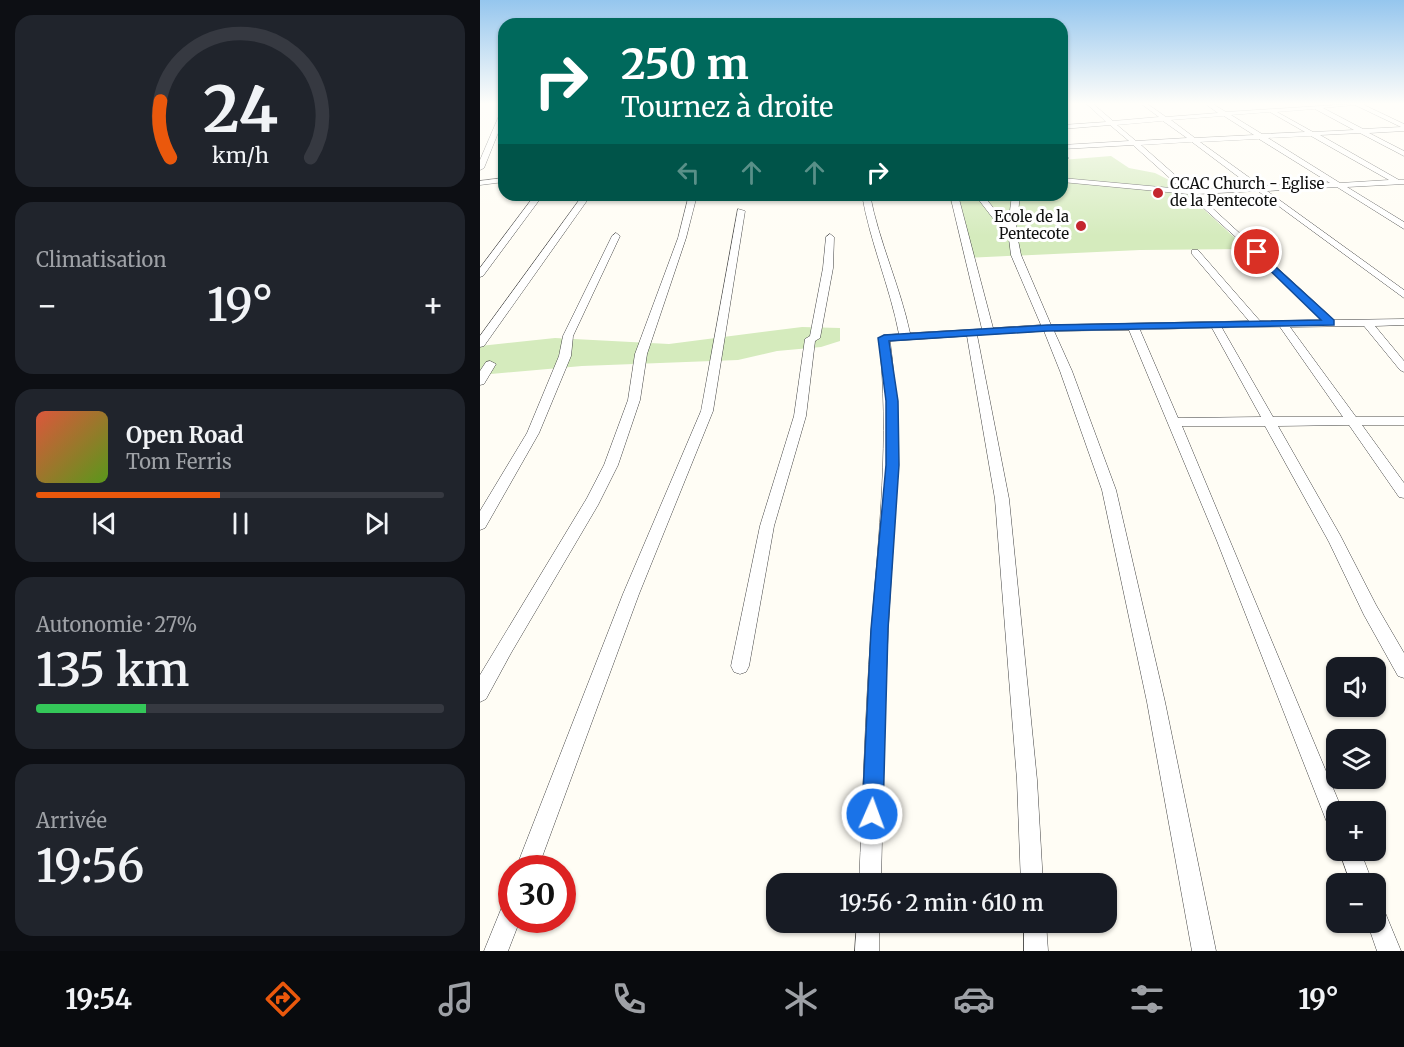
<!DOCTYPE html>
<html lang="fr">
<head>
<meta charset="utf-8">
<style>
  :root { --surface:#171b24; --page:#20242c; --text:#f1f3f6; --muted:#9ea1a6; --line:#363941; --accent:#ea580c }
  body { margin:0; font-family:Merriweather,serif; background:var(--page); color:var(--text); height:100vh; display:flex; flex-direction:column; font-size:22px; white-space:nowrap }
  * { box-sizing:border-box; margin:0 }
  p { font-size:20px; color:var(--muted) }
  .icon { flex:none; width:33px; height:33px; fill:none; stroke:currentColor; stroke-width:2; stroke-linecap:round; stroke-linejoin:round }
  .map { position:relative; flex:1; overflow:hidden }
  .sheet { display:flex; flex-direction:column; gap:15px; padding:15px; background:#0d0f14; width:480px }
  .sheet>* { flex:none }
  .guide { position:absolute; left:18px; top:18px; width:570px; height:183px; border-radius:18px; box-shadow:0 2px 4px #0004; background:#00695c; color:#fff; overflow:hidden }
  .tools { position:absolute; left:846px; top:657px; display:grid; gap:12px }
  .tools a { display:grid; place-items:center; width:60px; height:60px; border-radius:12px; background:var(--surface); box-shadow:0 2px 4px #0004; font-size:30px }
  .speed { position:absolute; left:18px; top:855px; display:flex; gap:12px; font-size:30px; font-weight:700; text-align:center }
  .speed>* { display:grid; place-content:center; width:78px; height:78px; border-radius:50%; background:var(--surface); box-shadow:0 2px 4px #0004; line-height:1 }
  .speed .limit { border:9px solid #d22; background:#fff; color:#111 }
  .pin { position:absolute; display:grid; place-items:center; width:51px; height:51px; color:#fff; margin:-26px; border:3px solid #fff; border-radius:50%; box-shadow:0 2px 6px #0007 }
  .me { position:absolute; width:66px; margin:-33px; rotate:2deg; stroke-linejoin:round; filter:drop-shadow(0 0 4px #0008) }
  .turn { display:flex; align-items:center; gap:21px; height:126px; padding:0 24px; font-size:27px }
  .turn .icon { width:78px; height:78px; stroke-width:2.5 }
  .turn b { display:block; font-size:42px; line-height:51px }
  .lanes { display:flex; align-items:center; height:57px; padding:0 24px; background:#0003; justify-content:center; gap:30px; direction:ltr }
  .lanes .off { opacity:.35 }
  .big { font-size:45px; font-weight:600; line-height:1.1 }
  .sheet .card { flex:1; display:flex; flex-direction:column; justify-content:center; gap:9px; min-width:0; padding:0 21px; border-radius:18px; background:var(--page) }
  .sheet .dial { align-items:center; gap:0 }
  .dial svg { height:156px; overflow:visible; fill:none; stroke:var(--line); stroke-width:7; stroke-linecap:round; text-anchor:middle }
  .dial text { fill:var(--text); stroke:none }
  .song { display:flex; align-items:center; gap:18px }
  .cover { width:72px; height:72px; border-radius:9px; background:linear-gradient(135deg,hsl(10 70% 55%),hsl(90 70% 35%)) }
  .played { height:6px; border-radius:3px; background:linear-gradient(90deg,var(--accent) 45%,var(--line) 45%) }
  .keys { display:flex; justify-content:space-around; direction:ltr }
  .heat { display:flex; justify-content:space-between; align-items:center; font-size:33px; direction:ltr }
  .charge { height:9px; border-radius:4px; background:linear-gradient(90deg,#34c759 27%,var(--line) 0) }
  .trip { position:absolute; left:286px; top:873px; width:351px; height:60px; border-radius:18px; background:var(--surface); box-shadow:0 2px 4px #0004; font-weight:600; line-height:60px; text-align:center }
  .menu { display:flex; height:96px; justify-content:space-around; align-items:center; background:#090b0e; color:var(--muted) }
  .menu .icon { width:42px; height:42px }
  .menu .active { color:var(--accent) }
  .menu b { font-size:27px; color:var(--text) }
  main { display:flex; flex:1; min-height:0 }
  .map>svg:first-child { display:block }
  .green { fill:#d5ebbd }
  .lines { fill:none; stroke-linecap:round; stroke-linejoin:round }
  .minor-casing { stroke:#444; stroke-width:1 }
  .minor { fill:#fff; fill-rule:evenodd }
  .route { fill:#1a73e8; stroke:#114b97; stroke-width:1.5 }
  .poi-dot { fill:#c4262e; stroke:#fff; stroke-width:2 }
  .labels { text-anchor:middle; stroke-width:6; stroke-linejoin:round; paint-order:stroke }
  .far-poi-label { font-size:15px; fill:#111; stroke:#fff; text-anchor:start }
</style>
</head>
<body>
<main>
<section class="sheet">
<div class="card dial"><svg viewBox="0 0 100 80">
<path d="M14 69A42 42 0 1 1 86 69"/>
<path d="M14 69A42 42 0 0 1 9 40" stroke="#ea580c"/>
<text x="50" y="56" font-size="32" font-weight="700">24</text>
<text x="50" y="72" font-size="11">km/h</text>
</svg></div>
<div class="card"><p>Climatisation</p>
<div class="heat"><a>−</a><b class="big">19°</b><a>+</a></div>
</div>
<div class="card">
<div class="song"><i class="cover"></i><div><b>Open Road</b><p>Tom Ferris</p></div></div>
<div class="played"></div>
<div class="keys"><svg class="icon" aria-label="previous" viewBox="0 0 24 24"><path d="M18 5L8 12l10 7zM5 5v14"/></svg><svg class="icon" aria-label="pause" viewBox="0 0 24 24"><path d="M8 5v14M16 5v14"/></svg><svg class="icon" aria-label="next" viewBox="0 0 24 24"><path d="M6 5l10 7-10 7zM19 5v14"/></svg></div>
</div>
<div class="card"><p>Autonomie · 27%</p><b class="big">135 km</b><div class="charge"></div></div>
<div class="card"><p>Arrivée</p><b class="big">19:56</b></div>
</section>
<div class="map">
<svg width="924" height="951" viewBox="0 0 924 951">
  <rect width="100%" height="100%" fill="#fffdf5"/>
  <!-- green -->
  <g class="green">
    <polygon points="631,156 649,168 675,173 695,183 767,249 660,250 485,258 474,209 467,195 582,195 582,160"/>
    <polygon points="322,327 360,328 360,341 341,347 297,351 258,360 102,366 0,375 0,346 75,338 189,344"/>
  </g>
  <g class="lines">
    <defs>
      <g id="minor">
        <path d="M606,103H612L633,121L679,117L660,103H666L686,117L738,113L724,103H731L746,112L887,103L884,105L924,124V131L889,133L924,151V156L880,133L840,135L919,180H924V184L867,187L924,222V229L857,187L787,191L924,290V298L778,191L717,194L854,320L924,319V325L895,326L924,361V372L920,370L884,326L810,327L876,417H924V425H882L924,483V498L919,497L869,425L798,426L860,535L896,605L924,653V678L918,676L884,615L849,542L785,426H702L863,812H856V830L849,827L846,820L737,541L649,330L574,331L592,371L636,490L685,702L736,951H712L667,702L622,490L580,371L564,331L497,335L529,499L557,780L563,884H541L537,780L515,499L487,336L410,341C423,438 413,535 408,632C404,716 403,800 401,884H379C383,800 385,717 391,633C399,534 410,437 399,338L404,335L419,334C410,287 390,242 382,195H390C399,242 420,286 430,333L502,329L470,195H478L513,328L561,325L531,255L529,239L495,195H503L528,226L532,195H540L536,230L541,255L571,325L769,321L712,254V250H718L780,321L842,320L759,240L708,194L582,182V178L702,189L653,145L582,149V145L649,141L630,125L582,129V125L626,122ZM875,105L921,127L883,129L843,108ZM835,109L874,130L833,132L797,112ZM790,112L825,132L782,134L751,115ZM744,116L774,135L715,138L691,120ZM683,121L707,138L656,141L637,125ZM831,136L909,180L860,183L788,138ZM779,139L850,183L781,186L720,142ZM712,142L772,187L712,190L661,145ZM800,327L863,417H793L742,328ZM732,328L781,417L698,418L660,330Z"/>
        <polygon points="24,109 24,118 4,168 0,170 0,160 21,111"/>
        <polygon points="582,151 589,158 582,162"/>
        <polygon points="24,178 24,182 0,185 0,181"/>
        <polygon points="55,195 63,195 3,276 0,277 0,268"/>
        <polygon points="103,195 111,195 4,346 0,347 0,336"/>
        <polygon points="209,195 217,195 206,238 167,354 160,400 138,465 118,505 31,653 6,699 0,702 0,675 107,498 124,465 148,400 155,354 198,238"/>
        <polygon points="258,209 265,211 233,411 159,594 58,868 36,868 143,594 221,411"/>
        <polygon points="136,233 140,236 93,336 91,356 59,433 5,528 0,530 0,511 47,433 79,356 83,336 132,236"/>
        <polygon points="350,234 354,237 353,268 340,338 335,341 326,416 294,526 269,666 266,672 260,674 254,672 251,666 280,526 314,416 325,339 330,336 343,268 346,237"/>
        <polygon points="10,361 16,364 4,384 0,385 0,371 6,362"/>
        <polygon points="859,850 880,850 893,884 871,884"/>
        <polygon points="32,899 32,920 40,920 28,951 4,951 24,902"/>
        <polygon points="896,907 904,910 921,951 897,951 887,922 896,922"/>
        <polygon points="377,922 399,922 399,951 375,951"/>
        <polygon points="544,922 566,922 568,951 544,951"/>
      </g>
    </defs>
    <!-- minor casing -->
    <use href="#minor" class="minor-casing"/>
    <!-- minor -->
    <use href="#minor" class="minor"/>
  </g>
  <!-- sky -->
  <linearGradient id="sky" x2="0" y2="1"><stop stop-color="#95c6ee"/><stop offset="0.44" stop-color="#fffefa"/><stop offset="1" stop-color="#fffefa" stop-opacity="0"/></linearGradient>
  <rect width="924" height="236" fill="url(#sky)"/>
  <!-- route -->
  <polygon class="route" points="777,250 854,320 854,325 567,331 409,341 418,401 419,465 408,629 403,814 400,821 392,824 385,821 382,814 391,629 406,465 406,401 398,338 404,335 567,325 841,320 773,254 773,251"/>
  <!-- markers -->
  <g class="poi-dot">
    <circle cx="678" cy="193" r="6"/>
    <circle cx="601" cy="226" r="6"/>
  </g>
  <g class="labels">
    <!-- far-poi labels -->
    <g class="far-poi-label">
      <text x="690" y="189">CCAC Church - Eglise<tspan x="690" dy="17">de la Pentecote</tspan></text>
      <text x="589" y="222" text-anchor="end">Ecole de la<tspan x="589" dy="17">Pentecote</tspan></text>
    </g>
  </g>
</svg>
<div class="tools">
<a><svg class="icon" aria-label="sound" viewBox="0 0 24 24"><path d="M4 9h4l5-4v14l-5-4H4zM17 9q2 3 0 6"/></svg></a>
<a><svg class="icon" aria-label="layers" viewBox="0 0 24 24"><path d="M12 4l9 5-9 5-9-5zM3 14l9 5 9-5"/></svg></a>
<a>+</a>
<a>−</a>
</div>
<div class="speed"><div class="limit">30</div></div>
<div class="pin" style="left:777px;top:252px;background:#d93025"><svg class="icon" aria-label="arrive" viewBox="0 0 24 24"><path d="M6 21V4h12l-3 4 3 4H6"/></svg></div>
<svg class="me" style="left:392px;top:814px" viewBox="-20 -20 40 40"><circle r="17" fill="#1a73e8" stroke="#fff" stroke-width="3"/><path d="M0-11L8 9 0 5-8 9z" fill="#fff"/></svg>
<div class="trip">19:56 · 2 min · 610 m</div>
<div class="guide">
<div class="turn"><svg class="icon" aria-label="right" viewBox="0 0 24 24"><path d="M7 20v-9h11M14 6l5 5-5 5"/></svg><div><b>250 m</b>Tournez à droite</div></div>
<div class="lanes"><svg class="icon off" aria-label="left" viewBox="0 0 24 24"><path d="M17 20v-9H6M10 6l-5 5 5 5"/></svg><svg class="icon off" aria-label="ahead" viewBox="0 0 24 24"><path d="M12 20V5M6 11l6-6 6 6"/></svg><svg class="icon off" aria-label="ahead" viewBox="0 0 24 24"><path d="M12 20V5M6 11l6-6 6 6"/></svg><svg class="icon" aria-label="right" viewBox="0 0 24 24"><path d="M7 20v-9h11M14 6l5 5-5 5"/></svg></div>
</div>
</div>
</main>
<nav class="menu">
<b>19:54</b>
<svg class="icon active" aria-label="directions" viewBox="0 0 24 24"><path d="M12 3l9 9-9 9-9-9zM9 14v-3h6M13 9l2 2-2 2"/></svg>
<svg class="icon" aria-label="music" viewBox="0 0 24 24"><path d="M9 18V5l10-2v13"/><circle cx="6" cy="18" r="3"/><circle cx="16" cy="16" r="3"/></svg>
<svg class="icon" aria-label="phone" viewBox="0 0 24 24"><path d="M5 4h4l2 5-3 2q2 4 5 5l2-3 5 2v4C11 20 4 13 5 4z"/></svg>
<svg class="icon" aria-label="climate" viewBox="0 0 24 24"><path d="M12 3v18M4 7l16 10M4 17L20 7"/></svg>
<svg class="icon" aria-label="car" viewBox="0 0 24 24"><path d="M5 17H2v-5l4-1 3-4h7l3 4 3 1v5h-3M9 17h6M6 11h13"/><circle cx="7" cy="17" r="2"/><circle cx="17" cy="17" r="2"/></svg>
<svg class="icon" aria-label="filters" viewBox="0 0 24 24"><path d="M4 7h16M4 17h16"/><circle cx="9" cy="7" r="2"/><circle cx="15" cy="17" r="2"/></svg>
<b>19°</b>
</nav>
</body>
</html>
